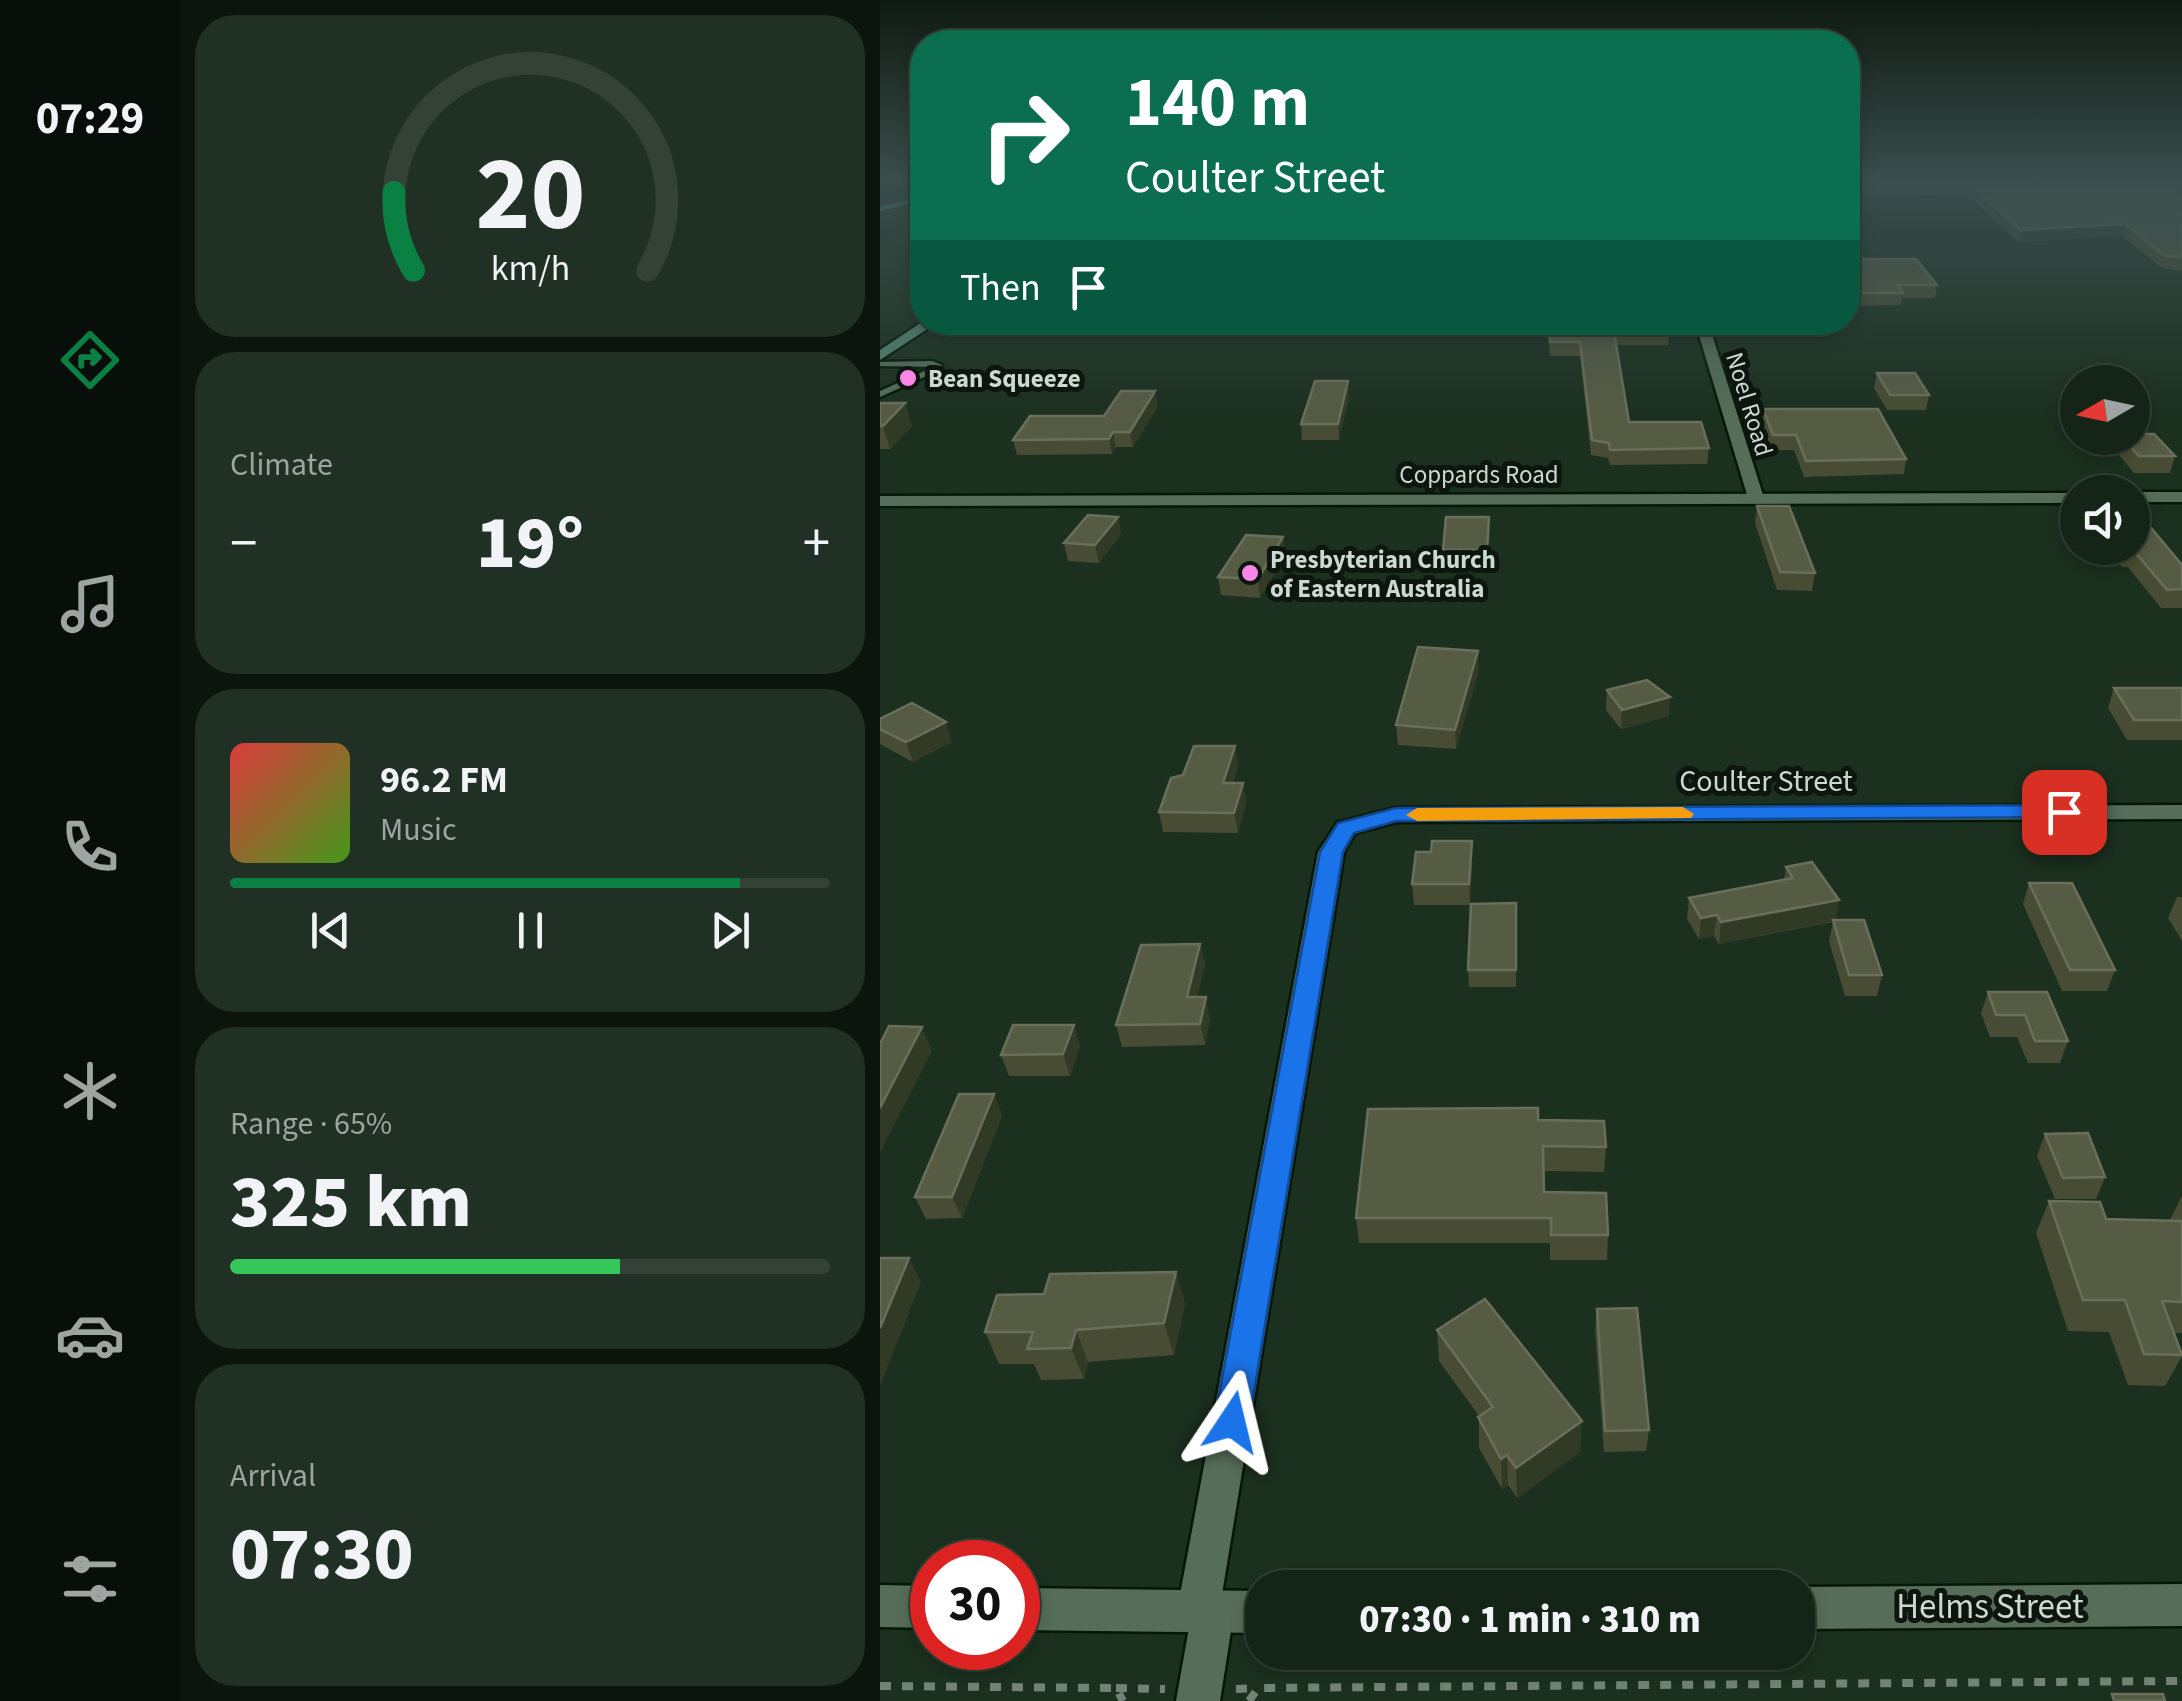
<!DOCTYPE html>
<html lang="en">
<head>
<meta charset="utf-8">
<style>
  :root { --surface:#142417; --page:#213024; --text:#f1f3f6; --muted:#9da4a1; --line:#334136; --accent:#0b8043 }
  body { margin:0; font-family:"Source Sans 3",sans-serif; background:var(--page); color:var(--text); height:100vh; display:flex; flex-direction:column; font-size:38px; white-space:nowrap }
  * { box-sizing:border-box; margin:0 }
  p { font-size:32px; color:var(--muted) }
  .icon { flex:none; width:55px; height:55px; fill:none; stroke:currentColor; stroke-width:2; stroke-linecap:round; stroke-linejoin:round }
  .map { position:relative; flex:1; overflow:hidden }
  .sheet { display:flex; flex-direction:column; gap:15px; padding:15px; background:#0b140d; width:700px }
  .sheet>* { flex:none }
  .banner { position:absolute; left:30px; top:30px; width:950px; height:305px; border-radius:40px; box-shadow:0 5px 15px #0003,0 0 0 2px var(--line); background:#0b6e4f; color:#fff; overflow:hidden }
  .needle { width:65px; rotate:261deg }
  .controls { position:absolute; left:1180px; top:365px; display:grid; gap:20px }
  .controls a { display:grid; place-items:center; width:90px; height:90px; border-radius:50%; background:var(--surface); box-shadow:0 5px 15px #0003,0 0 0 2px var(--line); font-size:50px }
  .speed { position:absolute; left:30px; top:1540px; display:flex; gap:20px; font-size:50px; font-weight:700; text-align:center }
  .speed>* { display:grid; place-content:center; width:130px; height:130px; border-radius:50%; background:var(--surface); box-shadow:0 5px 15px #0003,0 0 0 2px var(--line); line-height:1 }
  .speed .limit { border:15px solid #d22; background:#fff; color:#111 }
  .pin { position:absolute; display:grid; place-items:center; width:85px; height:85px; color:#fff; margin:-42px; border-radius:20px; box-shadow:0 5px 15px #0006 }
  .me { position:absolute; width:110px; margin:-55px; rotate:10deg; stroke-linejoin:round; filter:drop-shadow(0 0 8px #0008) }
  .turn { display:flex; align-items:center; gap:35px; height:210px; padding:0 50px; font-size:45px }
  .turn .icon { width:130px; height:130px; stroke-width:2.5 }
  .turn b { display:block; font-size:70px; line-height:85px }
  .then { display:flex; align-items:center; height:95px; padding:0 50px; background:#0003; gap:20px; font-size:38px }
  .big { font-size:75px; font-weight:800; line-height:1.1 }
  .sheet .tile { flex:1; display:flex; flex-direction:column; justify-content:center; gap:15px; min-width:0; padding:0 35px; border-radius:40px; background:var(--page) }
  .sheet .dial { align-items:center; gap:0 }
  .dial svg { height:260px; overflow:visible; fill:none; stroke:var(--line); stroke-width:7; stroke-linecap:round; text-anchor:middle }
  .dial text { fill:var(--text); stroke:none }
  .song { display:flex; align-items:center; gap:30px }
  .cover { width:120px; height:120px; border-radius:15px; background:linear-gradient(135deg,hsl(0 70% 55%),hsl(100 70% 35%)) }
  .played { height:10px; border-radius:5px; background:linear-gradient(90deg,var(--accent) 85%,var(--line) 85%) }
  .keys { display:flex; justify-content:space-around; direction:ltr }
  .heat { display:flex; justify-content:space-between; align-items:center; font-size:55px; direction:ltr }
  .charge { height:15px; border-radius:8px; background:linear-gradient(90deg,#34c759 65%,var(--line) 0) }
  .trip { position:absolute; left:365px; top:1570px; width:570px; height:100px; border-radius:40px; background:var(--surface); box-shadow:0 5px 15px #0003,0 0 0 2px var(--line); font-weight:800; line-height:100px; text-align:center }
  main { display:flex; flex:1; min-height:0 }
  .tab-bar { display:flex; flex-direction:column; width:180px; justify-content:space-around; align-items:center; background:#080e09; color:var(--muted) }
  .tab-bar .icon { width:70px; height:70px }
  .tab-bar .selected { color:var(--accent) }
  .tab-bar b { font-size:45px; color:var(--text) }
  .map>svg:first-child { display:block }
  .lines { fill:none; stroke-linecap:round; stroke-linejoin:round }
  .stream { stroke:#4ba0ae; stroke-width:4 }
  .service-casing { stroke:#041808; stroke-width:5 }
  .minor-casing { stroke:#041808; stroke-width:5 }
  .tertiary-casing { stroke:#041808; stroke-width:5 }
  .secondary-casing { stroke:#041808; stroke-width:5 }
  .path { stroke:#728375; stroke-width:8; stroke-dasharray:11 11; stroke-linecap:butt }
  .service { fill:#566d59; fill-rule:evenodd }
  .minor { fill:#566d59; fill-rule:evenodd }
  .tertiary { fill:#566d59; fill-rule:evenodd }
  .secondary { fill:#538472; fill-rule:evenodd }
  .wall { fill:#484c34 }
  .shaded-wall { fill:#303a24 }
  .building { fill:#565b44; stroke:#696f5a; stroke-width:2.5 }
  .route { fill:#1a73e8; stroke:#114b97; stroke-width:2.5 }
  .slow { fill:#f59e0b }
  .poi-dot { fill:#fa87e7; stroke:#0c150e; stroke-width:4 }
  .labels { text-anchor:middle; stroke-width:10; stroke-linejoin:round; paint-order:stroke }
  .far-poi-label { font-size:25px; font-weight:bold; fill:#ccd9ce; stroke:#0c150e; text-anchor:start }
  .far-street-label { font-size:25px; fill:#ccd9ce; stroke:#0c150e }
  .street-label { font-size:30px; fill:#ccd9ce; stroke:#0c150e }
  .near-street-label { font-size:35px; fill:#ccd9ce; stroke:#0c150e }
</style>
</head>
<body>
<main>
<nav class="tab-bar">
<b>07:29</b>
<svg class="icon selected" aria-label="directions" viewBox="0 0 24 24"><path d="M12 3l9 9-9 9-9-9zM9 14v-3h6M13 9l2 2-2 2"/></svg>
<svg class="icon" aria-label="music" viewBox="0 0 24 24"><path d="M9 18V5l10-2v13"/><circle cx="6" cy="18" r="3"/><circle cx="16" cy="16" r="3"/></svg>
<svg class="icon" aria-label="phone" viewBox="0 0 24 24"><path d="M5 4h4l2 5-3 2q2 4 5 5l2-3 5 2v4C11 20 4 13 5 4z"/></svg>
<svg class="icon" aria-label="climate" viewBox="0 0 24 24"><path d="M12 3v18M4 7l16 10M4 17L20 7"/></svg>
<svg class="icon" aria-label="car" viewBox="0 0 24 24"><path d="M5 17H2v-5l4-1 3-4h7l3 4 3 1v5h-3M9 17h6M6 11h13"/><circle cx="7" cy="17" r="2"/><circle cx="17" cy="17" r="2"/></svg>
<svg class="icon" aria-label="filters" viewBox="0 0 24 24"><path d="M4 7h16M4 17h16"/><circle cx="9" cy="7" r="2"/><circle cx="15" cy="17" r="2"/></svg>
</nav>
<section class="sheet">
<div class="tile dial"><svg viewBox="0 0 100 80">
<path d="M14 69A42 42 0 1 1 86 69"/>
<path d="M14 69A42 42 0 0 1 8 45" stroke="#0b8043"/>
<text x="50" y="56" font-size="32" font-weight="700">20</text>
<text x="50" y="72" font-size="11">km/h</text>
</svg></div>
<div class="tile"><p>Climate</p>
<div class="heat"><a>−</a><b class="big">19°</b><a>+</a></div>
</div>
<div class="tile">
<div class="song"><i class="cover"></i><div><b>96.2 FM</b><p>Music</p></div></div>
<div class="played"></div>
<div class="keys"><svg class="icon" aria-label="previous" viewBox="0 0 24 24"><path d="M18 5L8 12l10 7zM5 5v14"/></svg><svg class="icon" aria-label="pause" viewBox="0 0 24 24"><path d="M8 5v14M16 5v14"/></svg><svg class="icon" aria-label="next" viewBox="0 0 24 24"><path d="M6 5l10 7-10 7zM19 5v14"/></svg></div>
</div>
<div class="tile"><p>Range · 65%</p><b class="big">325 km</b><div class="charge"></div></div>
<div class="tile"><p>Arrival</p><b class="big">07:30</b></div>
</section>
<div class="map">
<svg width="1302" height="1701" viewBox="0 0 1302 1701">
  <rect width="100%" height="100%" fill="#1b301f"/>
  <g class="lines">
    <!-- stream -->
    <polyline class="stream" points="0,209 42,198"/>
    <defs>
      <polygon id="service" points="52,361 62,365 62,369 0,397 0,391 53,367 0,366 0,362"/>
      <g id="minor">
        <polygon points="815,322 828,322 884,498 882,502 868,498"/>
        <polygon points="1302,805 1302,819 516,822 475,833 464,852 342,1594 348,1597 354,1612 340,1701 296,1701 309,1628 303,1626 297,1611 438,852 457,823 516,808"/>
      </g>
      <g id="tertiary">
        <polygon points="1250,492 1302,492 1302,502 1252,502"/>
        <polygon points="1198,493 1198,503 0,506 0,496"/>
        <polygon points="1302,1584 1302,1626 918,1629 918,1587"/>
        <polygon points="0,1585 52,1586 52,1628 0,1627"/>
        <polygon points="138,1588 382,1591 382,1633 138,1630"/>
      </g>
      <polygon id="secondary" points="42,322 58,322 0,360 0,350"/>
    </defs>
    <!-- service casing -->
    <use href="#service" class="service-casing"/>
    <!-- minor casing -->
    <use href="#minor" class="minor-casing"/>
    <!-- tertiary casing -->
    <use href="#tertiary" class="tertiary-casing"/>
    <!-- secondary casing -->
    <use href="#secondary" class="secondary-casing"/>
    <!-- path -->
    <g class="path">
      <polyline points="0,1686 236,1688 243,1701"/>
      <polyline points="236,1688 285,1689"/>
      <polyline points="356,1689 378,1688"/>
      <polyline points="369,1701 378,1688 1302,1681"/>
    </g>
    <!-- service -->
    <use href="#service" class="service"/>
    <!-- minor -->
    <use href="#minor" class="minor"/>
    <!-- tertiary -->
    <use href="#tertiary" class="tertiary"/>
    <!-- secondary -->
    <use href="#secondary" class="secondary"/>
  </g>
  <!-- wall -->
  <g class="wall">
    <polygon points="968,179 1302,179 1302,271 1282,268 1242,236 1138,242 1089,196 968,194"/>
    <polygon points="968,248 974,259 1057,285 1055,298 1022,298 1021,305 968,306"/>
    <polygon points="157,322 201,322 196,328 158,327"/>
    <polygon points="667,322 790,322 788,345 736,345 749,422 829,448 827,464 730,465 728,458 711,455 700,356 670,356"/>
    <polygon points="997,373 1049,395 1046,410 1007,410 994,388"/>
    <polygon points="469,397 459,440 422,440 421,424"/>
    <polygon points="0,403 25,403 32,426 10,449 0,449"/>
    <polygon points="278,406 253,447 236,447 232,454 137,455 133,440 224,416"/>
    <polygon points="883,409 1026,459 1024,474 924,477 914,450 892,450 882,424"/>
    <polygon points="1238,438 1252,438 1295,456 1290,473 1254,473 1235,450"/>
    <polygon points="877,506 935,573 932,591 897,590 875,523"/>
    <polygon points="238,517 241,534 219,563 188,561 184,543"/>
    <polygon points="609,517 607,568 564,568 563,550"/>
    <polygon points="403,537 405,555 380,598 341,595 338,577"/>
    <polygon points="1227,548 1252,548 1302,565 1302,608 1281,608 1248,567 1242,567"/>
    <polygon points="599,670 576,749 518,745 516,725"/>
    <polygon points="1234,688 1302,688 1302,740 1247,740 1228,708"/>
    <polygon points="727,690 789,716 741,729 726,710"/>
    <polygon points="0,719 72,742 33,762 0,744"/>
    <polygon points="358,766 353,783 363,783 366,803 358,833 283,832 279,812"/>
    <polygon points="592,862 590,905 534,905 532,884"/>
    <polygon points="906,867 959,900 955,920 1002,975 997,996 965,996 949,941 953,922 839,944 834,936 819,939 807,919 809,898 904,880"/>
    <polygon points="1149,883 1235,970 1227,991 1182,991 1143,904"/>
    <polygon points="1297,897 1302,897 1302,941 1288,918"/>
    <polygon points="636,903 636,987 589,987 588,970"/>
    <polygon points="320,944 325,965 317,997 330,1018 325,1045 242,1047 236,1025"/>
    <polygon points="1108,992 1188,1041 1180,1063 1148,1063 1137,1037 1110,1037 1101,1013"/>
    <polygon points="194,1025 200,1047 190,1076 129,1076 121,1055"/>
    <polygon points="114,1094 122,1116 82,1218 46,1219 35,1197"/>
    <polygon points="658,1120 726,1147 724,1172 663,1171 664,1192 728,1235 727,1260 670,1260 670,1243 479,1243 476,1218"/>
    <polygon points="1165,1134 1225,1177 1216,1199 1175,1199 1157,1156"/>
    <polygon points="1302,1196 1302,1333 1294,1333 1302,1356 1285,1386 1248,1385 1229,1332 1188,1331 1156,1233 1169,1201 1226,1219 1290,1220"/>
    <polygon points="296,1272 305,1304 294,1355 208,1362 204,1379 161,1380 154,1364 119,1364 105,1332 164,1294"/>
    <polygon points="717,1309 769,1430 766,1451 724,1452 715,1330"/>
    <polygon points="557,1330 700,1452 637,1498 628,1485 622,1489 599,1448 599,1416 559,1361"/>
  </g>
  <!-- shaded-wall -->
  <g class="shaded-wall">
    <polygon points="1245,224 1242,236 1138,242 1141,230"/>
    <polygon points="468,381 469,397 459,440 458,424"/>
    <polygon points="275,391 278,406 253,447 250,432"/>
    <polygon points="25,403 32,426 10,449 3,426"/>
    <polygon points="233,432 236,447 232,454 229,439"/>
    <polygon points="238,517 241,534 219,563 215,545"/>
    <polygon points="609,517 610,535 607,568 607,550"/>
    <polygon points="403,537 405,555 380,598 378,579"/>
    <polygon points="598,651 599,670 576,749 575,730"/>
    <polygon points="790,697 789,716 741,729 742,710"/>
    <polygon points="66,722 72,742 33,762 26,742"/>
    <polygon points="355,746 358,766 346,803 343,783"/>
    <polygon points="363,783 366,803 358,833 354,813"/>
    <polygon points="592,841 592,862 590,905 589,884"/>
    <polygon points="959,900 955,921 839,944 841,922"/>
    <polygon points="837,915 834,936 819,939 821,918"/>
    <polygon points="320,944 325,965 312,1019 307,997"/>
    <polygon points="326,997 330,1018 325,1045 320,1024"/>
    <polygon points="194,1025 200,1047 190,1076 183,1054"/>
    <polygon points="42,1027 52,1051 0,1153 0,1108"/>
    <polygon points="114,1094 122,1116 82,1218 72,1197"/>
    <polygon points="29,1258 41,1282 0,1386 0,1328"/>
    <polygon points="296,1272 305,1304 294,1355 284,1323"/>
    <polygon points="196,1330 208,1362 204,1379 191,1348"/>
    <polygon points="702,1421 700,1452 637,1498 636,1468"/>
    <polygon points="627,1455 628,1485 622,1489 621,1459"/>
  </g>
  <!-- building -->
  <g class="building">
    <polygon points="968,179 1302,179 1302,257 1285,256 1245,224 1141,230 1091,185 968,183"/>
    <polygon points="968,248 974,259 1036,259 1057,285 1018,285 1023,293 968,293"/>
    <polygon points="668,322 790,322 789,332 734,332 749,422 821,422 829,448 730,450 729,443 712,440 700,342 670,342"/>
    <polygon points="997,373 1035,373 1049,395 1010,395"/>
    <polygon points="435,381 468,381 458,424 421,424"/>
    <polygon points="241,391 275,391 250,432 233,432 229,439 133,440 150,416 224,416"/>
    <polygon points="0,403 25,403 3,426 0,426"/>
    <polygon points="883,409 998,409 1026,459 926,461 916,435 893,435"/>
    <polygon points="1252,434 1274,434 1295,456 1259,456 1242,438 1252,438"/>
    <polygon points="877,506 909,506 935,573 900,572"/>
    <polygon points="1252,511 1257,511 1302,565 1302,589 1287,590 1253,550 1247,550 1245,548 1252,548"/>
    <polygon points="208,515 238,517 215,545 184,543"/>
    <polygon points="566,517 609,517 607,550 563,550"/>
    <polygon points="366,535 403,537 378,579 338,577"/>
    <polygon points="538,647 598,651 575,730 516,725"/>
    <polygon points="767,680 790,697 742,710 727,690"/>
    <polygon points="1234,688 1302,688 1302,720 1254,720"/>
    <polygon points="32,703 66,722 26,742 0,729 0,719"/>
    <polygon points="314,746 355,746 343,783 363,783 354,813 279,812 291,778 303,775"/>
    <polygon points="552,841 592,841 589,884 532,884 536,852 551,852"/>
    <polygon points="932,862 959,900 841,922 837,915 821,918 809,898 913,878 906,867"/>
    <polygon points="1149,883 1192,883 1235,970 1190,970"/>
    <polygon points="636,903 636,970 588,970 591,904"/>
    <polygon points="953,920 984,920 1002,975 969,975"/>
    <polygon points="320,944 307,997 326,997 320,1024 236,1025 261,945"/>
    <polygon points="1108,992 1167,992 1188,1041 1155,1041 1145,1015 1116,1015"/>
    <polygon points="133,1025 194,1025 183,1054 121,1055"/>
    <polygon points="9,1026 42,1027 0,1108 0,1044"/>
    <polygon points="79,1094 114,1094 72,1197 35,1197"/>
    <polygon points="658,1108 658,1120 724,1121 726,1147 663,1146 664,1192 726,1193 728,1235 671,1235 671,1218 476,1218 488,1109"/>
    <polygon points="1208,1133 1225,1177 1183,1178 1165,1134"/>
    <polygon points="1169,1201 1220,1202 1226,1219 1302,1221 1302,1302 1282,1301 1302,1355 1264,1354 1245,1300 1203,1300"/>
    <polygon points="0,1258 29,1258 0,1328"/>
    <polygon points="296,1272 284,1323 196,1330 191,1348 147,1349 153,1332 105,1332 117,1295 164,1294 170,1274"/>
    <polygon points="605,1299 702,1421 636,1468 627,1455 621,1459 598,1417 613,1407 557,1330"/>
    <polygon points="757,1308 769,1430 725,1431 717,1309"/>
    <polygon points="1232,1694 1283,1694 1285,1701 1234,1701"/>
  </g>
  <!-- sky -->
  <linearGradient id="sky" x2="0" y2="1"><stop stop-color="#0f1a11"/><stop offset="0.43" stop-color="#394e4d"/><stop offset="1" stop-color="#394e4d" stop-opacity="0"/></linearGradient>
  <rect width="1302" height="417" fill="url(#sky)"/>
  <!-- route -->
  <polygon class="route" points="1184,805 1192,807 1192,817 516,821 474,833 463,852 369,1422 364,1434 352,1438 339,1434 334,1422 440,852 458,823 516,808"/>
  <!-- slow -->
  <polygon class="slow" points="803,807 814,814 811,818 537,821 526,815 537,808"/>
  <!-- markers -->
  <g class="poi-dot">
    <circle cx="28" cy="378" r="10"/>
    <circle cx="370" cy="573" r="10"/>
  </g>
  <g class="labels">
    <!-- far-poi labels -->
    <g class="far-poi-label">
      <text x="48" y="387">Bean Squeeze</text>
      <text x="390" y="568">Presbyterian Church<tspan x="390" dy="29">of Eastern Australia</tspan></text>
    </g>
    <!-- far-street labels -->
    <g class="far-street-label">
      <text transform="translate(870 404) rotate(73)" y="9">Noel Road</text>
      <text x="599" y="483">Coppards Road</text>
    </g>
    <!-- street labels -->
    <g class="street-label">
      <text x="886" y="791">Coulter Street</text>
    </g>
    <!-- near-street labels -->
    <g class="near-street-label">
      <text x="1110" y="1618">Helms Street</text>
    </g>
  </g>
</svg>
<div class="controls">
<a><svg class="needle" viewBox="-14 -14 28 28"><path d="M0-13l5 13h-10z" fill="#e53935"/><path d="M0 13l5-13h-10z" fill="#9da4a1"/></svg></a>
<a><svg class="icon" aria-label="sound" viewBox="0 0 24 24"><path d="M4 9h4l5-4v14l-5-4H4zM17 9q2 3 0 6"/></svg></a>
</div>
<div class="speed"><div class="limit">30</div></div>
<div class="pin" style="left:1184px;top:812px;background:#d93025"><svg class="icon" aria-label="arrive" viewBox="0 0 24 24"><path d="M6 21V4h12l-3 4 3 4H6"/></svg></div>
<svg class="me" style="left:352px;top:1422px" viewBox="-20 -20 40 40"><path d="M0-17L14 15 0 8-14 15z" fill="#1a73e8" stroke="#fff" stroke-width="4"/></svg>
<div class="trip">07:30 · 1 min · 310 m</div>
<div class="banner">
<div class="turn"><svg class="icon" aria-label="right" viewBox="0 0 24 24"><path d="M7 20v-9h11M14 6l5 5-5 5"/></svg><div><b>140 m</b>Coulter Street</div></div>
<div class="then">Then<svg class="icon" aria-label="arrive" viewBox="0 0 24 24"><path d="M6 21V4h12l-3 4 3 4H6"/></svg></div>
</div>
</div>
</main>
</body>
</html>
